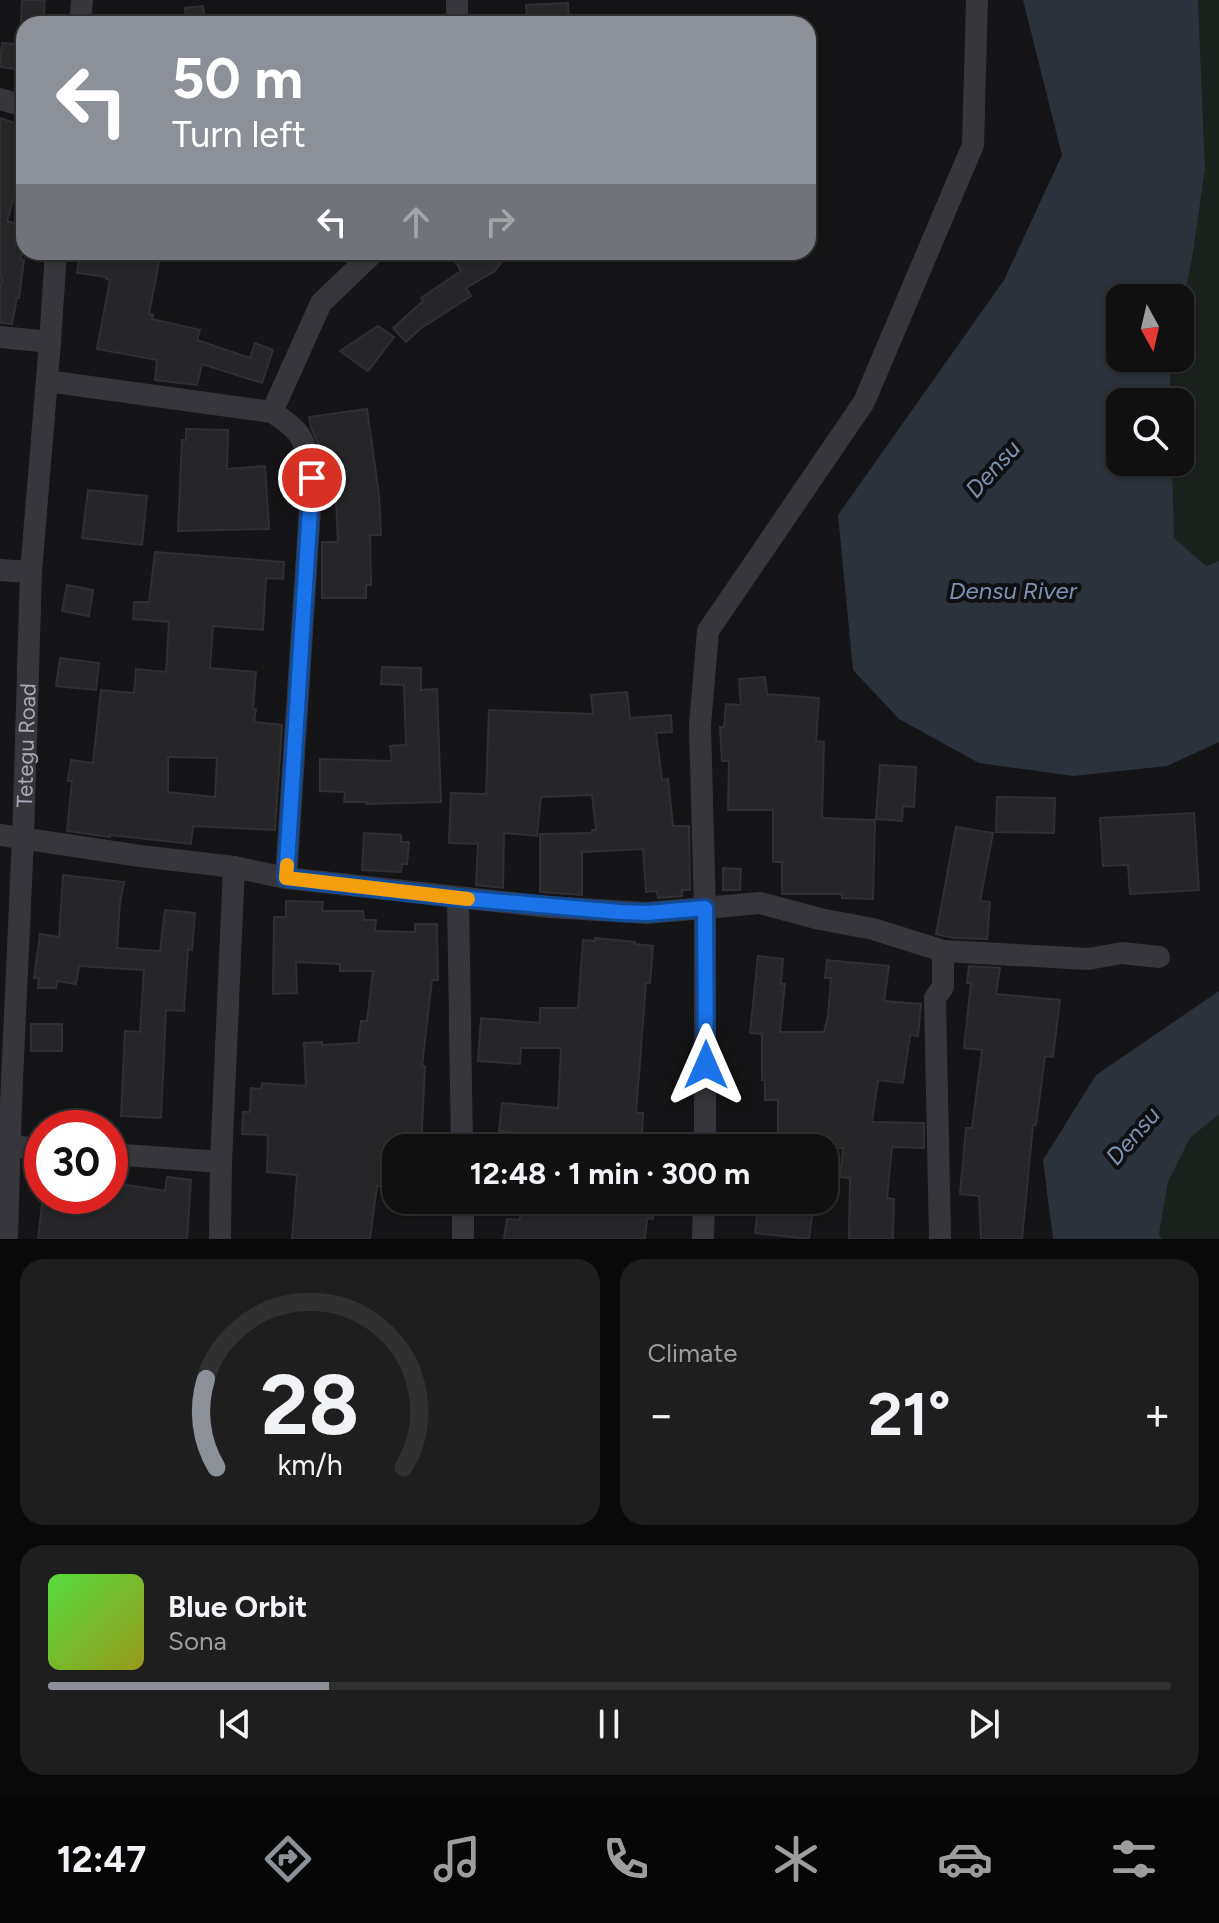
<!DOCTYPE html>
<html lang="en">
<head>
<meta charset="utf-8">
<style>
  :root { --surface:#101011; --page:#1e1e1f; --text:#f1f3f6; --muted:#9c9d9f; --line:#303031; --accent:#8c9099 }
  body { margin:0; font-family:Figtree,sans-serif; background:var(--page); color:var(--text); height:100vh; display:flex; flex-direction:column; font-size:30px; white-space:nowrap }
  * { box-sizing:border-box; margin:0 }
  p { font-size:26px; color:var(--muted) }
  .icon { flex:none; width:44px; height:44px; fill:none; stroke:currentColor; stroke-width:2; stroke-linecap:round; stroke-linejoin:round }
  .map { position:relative; height:1239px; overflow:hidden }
  .drawer { display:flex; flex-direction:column; gap:20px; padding:20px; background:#090909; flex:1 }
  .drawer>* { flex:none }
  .guide { position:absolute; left:16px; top:16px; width:800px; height:244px; border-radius:24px; box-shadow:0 2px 6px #0004,0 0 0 2px var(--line); background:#8c9099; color:#fff; overflow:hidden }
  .needle { width:52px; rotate:172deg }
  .tools { position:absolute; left:1106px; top:284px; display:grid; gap:16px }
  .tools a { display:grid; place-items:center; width:88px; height:88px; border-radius:16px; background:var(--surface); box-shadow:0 2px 6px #0004,0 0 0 2px var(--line); font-size:40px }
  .speed { position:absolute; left:24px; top:1110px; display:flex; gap:16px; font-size:40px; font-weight:700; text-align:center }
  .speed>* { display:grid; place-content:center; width:104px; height:104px; border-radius:50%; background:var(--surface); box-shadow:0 2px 6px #0004,0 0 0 2px var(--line); line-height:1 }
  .speed .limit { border:12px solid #d22; background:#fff; color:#111 }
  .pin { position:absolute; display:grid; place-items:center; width:68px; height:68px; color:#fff; margin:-34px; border:4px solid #fff; border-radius:50%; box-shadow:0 2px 8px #0007 }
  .me { position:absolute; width:88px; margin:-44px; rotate:0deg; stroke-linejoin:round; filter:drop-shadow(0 0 6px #0008) }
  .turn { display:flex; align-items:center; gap:28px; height:168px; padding:0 24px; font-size:36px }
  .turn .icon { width:104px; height:104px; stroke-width:2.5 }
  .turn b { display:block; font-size:56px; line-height:68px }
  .lanes { display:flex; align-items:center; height:76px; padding:0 24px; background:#0003; justify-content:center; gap:40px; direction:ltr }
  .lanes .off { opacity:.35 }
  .big { font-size:60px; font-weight:700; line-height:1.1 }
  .drawer .tile { flex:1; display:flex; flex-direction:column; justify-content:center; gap:12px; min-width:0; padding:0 28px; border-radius:24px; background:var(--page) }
  .drawer .dial { align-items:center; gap:0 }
  .dial svg { height:208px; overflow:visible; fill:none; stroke:var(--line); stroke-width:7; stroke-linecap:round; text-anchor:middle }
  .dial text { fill:var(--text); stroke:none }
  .song { display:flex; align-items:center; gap:24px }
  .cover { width:96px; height:96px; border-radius:12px; background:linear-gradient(135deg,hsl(110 70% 55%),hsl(60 70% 35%)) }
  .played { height:8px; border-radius:4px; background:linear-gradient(90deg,var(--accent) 25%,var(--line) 25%) }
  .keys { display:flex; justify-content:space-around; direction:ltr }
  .heat { display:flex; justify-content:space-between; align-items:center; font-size:44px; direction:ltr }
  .drawer .tiles { flex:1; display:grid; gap:20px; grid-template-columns:1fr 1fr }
  .tile:last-child { grid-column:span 2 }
  .trip { position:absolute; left:382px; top:1134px; width:456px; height:80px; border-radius:24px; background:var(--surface); box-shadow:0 2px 6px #0004,0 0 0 2px var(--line); font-weight:700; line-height:80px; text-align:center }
  .dock { display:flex; height:128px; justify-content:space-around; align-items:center; background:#060607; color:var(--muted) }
  .dock .icon { width:56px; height:56px }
  .dock .current { color:var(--accent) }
  .dock b { font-size:36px; color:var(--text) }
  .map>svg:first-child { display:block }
  .green { fill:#1b221d }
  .water { fill:#2b323b }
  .building { fill:#262528; stroke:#302f33; stroke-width:2; fill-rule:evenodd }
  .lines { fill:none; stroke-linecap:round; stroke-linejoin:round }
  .minor { stroke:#36363c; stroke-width:22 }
  .route-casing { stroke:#114b97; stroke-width:20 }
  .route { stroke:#1a73e8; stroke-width:14 }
  .slow { stroke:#f59e0b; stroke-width:14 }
  .labels { text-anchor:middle; stroke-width:8; stroke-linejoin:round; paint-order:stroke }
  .street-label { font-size:22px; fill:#a7a9b7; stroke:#101012 }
  .water-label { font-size:24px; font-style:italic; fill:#7d92b3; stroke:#101012 }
</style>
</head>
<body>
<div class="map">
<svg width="1219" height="1239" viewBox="0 0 1219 1239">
  <rect width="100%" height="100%" fill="#151517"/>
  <!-- green -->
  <g class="green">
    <polygon points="1198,0 1219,0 1219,561 1206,566 1173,538 1172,462 1180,462 1180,402 1170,402 1170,371 1172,358 1180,358 1180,319 1193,253 1205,169"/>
    <polygon points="1219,1114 1219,1239 1162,1239 1159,1234 1168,1182 1190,1138"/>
  </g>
  <!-- water -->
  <g class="water">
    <polygon points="1023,0 1198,0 1205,169 1193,253 1180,319 1180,298 1120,298 1120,358 1172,358 1170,371 1170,402 1120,402 1120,462 1172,462 1174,538 1206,566 1219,561 1219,742 1167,766 1073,776 979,763 899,719 853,670 838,515 1004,280 1062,155"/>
    <polygon points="1219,991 1219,1114 1190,1138 1168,1182 1159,1234 1162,1239 1053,1239 1043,1160 1096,1075"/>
  </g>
  <!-- building -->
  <g class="building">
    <polygon points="22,0 45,0 43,24 21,24"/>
    <polygon points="568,3 569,24 527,24 526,5"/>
    <polygon points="203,6 205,24 187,24 185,8"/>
    <polygon points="2,43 24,45 24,70 0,67"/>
    <polygon points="0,118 24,126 24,186 18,184 7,221 20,225 15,246 23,248 20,259 24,260 19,298 17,298 12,324 0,323 0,291 2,278 0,278"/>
    <polygon points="80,252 161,252 149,314 153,315 152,319 200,330 197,340 250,358 255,343 273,350 262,383 202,364 197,385 155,380 157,360 97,349 110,280 106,279 106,277 77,273"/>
    <polygon points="470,252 509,252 495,271 466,288 471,296 420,329 406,342 393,328 423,301 421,298 461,271 455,261"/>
    <polygon points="378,326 394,337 368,371 340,351"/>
    <polygon points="367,409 379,495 381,535 370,535 371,585 366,585 366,598 322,598 322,542 338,542 335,478 326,478 321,451 311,427 309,417"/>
    <polygon points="186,429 228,430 227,469 265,466 269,529 178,531 182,440 186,440"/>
    <polygon points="88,490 147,496 142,545 82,538"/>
    <path d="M155,552L284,562L283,579L266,578L263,630L213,626L210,668L256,672L253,709H256L254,722L282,725L275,830L193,826L191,844L110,835V837L67,831L72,781H68L71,760L93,763L101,690L134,693L136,669L166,672L169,622L133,619L134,602H149ZM168,757L217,758L215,797L168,792Z"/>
    <polygon points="67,585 93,590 89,616 62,611"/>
    <polygon points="60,658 99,663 96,690 56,686"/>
    <polygon points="382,667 421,668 421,690 437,689 441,802 366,804 366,802 344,802 345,792 320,791 320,759 392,761 390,746 406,745 404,685 381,684"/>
    <polygon points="765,677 767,694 819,698 816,741 824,742 822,818 875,820 873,899 842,898 842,894 782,894 782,862 773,862 773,810 728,810 729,761 722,761 720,727 724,727 726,704 741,705 739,679"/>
    <polygon points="627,692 630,718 671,715 672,732 656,733 662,780 668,779 673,826 689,826 690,890 682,890 682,896 658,898 657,891 646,892 643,849 582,852 582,895 540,892 540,834 592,833 592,830 596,830 592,795 541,797 537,836 504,833 503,888 476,885 478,844 449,843 451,793 486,794 489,710 593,714 591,695"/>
    <polygon points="880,765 916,767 914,807 903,806 902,821 876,819"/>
    <polygon points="997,797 1055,798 1054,833 996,832"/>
    <polygon points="1194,813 1199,890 1130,894 1128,865 1103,866 1100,818"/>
    <polygon points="956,827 993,833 980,901 990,902 987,939 954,938 936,934"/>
    <polygon points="364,833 401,835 401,842 409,842 407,864 402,864 401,872 362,870"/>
    <polygon points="723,868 741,869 740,890 723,890"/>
    <polygon points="63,875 124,882 120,903 117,948 160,951 165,910 195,913 192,950 188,949 184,1011 166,1010 161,1118 121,1116 125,1031 140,1032 144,970 79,966 76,984 57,981 56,988 38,988 39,978 34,978 40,934 59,937"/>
    <polygon points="286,901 323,902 322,911 363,911 364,920 376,920 375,931 415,932 415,924 437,924 438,980 432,980 422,1066 425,1066 421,1148 396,1148 396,1185 391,1184 391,1187 377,1186 370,1239 292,1239 297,1175 267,1172 268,1135 242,1134 243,1112 250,1112 251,1088 261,1089 262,1083 306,1086 304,1043 322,1042 322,1045 358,1043 361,1021 367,1021 373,971 340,971 340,964 296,962 297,993 273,994 274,917 286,917"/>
    <polygon points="595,938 635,942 635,944 653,946 650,983 646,983 636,1113 643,1113 642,1135 635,1134 635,1145 563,1140 562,1148 522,1148 522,1133 499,1131 502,1103 558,1108 561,1048 521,1048 520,1064 478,1061 481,1018 540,1023 540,1008 578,1008 583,940 595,941"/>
    <polygon points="758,956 783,959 781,984 785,984 780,1032 824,1032 828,1016 831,978 825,978 827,960 889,966 884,1001 921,1004 918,1036 910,1035 903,1083 878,1080 872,1122 924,1123 924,1148 892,1147 887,1198 894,1199 893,1239 849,1239 850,1178 840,1177 843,1148 778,1148 778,1100 765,1100 765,1080 762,1080 762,1034 750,1033"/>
    <polygon points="969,966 1000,968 996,994 1060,1000 1053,1057 1045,1056 1036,1125 1033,1125 1022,1239 981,1239 979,1196 960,1194 966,1128 972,1128 982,1050 964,1048 971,983 967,983"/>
    <rect x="31" y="1024" width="31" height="27"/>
    <polygon points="167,1177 191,1180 187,1239 38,1239 43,1196 113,1196 115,1183 165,1191"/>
    <polygon points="521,1200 655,1200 653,1219 647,1218 645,1239 504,1239 507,1219 520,1220"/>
    <polygon points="759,1200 814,1200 809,1239 755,1233"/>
  </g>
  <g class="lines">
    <!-- minor -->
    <g class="minor">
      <polyline points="457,0 457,24"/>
      <polyline points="80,24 82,0"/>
      <polyline points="0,99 24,106"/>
      <polyline points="0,337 50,342"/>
      <path d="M47,381L272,412C305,433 305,441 312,478L286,878"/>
      <polyline points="272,412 321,303 374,252"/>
      <polyline points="0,570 31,572"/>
      <polyline points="0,835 140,856 234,867 286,878 549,907 647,913 760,903 820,919 873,929 943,951 1088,959 1122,953 1159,957"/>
      <polyline points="458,898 462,1148"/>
      <polyline points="10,1146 42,1149"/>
      <polyline points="705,1148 705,908 700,725 708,631 864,402 973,145 977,0"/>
      <polyline points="110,1154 221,1162"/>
      <polyline points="463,1200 463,1239"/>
      <path id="s1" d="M7,1239L11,1103L23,838L31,572L50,342L56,252"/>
      <polyline points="220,1239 221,1162 234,867"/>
      <polyline points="703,1239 704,1200"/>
      <polyline points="940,1239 935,998 943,987 943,951"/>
    </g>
  </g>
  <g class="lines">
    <defs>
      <polyline id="route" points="312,478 286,878 458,898 620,912 647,913 705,908 706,1065"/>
    </defs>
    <!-- route casing -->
    <use href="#route" class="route-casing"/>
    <!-- route -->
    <use href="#route" class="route"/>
    <!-- slow -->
    <polyline class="slow" points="287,865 286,878 468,899"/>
  </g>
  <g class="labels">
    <!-- street labels -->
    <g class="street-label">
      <text dy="8" stroke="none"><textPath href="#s1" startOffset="494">Tetegu Road</textPath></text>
    </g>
    <!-- water labels -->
    <g class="water-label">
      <text transform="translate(993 469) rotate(-48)" y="8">Densu</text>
      <text x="1013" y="599">Densu River</text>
      <text transform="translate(1133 1136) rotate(-49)" y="8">Densu</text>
    </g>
  </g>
</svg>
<div class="tools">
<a><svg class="needle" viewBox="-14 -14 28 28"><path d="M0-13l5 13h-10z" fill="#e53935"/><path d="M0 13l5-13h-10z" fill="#9c9d9f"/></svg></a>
<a><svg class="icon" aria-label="search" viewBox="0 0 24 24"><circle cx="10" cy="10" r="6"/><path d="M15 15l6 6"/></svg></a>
</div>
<div class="speed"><div class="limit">30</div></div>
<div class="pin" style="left:312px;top:478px;background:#d93025"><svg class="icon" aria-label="arrive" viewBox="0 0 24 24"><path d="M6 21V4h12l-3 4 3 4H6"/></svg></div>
<svg class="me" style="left:706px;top:1065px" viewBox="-20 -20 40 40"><path d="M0-17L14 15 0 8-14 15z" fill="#1a73e8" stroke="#fff" stroke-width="4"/></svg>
<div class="trip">12:48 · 1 min · 300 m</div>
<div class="guide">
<div class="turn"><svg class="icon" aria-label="left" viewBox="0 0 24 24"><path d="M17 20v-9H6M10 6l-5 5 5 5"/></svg><div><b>50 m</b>Turn left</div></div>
<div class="lanes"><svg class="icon" aria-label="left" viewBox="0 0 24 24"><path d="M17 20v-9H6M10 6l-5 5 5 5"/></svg><svg class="icon off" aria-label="ahead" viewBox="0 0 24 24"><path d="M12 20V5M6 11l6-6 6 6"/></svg><svg class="icon off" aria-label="right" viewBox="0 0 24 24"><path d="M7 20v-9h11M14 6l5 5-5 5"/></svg></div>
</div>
</div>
<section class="drawer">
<div class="tiles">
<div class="tile dial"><svg viewBox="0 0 100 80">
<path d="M14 69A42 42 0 1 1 86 69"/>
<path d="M14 69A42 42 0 0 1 10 35" stroke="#8c9099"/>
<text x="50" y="56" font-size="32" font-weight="700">28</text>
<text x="50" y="72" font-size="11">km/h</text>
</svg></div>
<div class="tile"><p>Climate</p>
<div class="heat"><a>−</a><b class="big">21°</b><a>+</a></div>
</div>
<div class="tile">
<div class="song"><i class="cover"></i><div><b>Blue Orbit</b><p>Sona</p></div></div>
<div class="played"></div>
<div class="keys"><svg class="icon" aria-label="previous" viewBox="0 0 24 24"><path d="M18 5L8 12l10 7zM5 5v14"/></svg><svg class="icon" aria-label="pause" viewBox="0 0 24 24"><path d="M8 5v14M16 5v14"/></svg><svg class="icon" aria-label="next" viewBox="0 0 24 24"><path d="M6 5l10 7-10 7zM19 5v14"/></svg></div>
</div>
</div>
</section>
<nav class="dock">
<b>12:47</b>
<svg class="icon current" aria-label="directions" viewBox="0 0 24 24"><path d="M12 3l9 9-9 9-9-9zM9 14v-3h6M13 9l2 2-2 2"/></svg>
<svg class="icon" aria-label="music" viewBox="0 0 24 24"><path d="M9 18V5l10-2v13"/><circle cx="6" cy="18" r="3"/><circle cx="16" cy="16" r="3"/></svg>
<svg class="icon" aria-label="phone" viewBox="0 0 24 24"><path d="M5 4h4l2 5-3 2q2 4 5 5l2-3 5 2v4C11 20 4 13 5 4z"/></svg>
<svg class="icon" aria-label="climate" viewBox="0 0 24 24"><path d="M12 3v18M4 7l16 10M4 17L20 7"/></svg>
<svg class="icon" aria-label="car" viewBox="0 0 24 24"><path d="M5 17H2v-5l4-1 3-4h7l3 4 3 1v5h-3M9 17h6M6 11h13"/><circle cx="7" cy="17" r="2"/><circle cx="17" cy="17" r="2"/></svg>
<svg class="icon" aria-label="filters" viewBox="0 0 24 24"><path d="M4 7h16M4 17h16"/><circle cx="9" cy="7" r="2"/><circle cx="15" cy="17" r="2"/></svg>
</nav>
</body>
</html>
